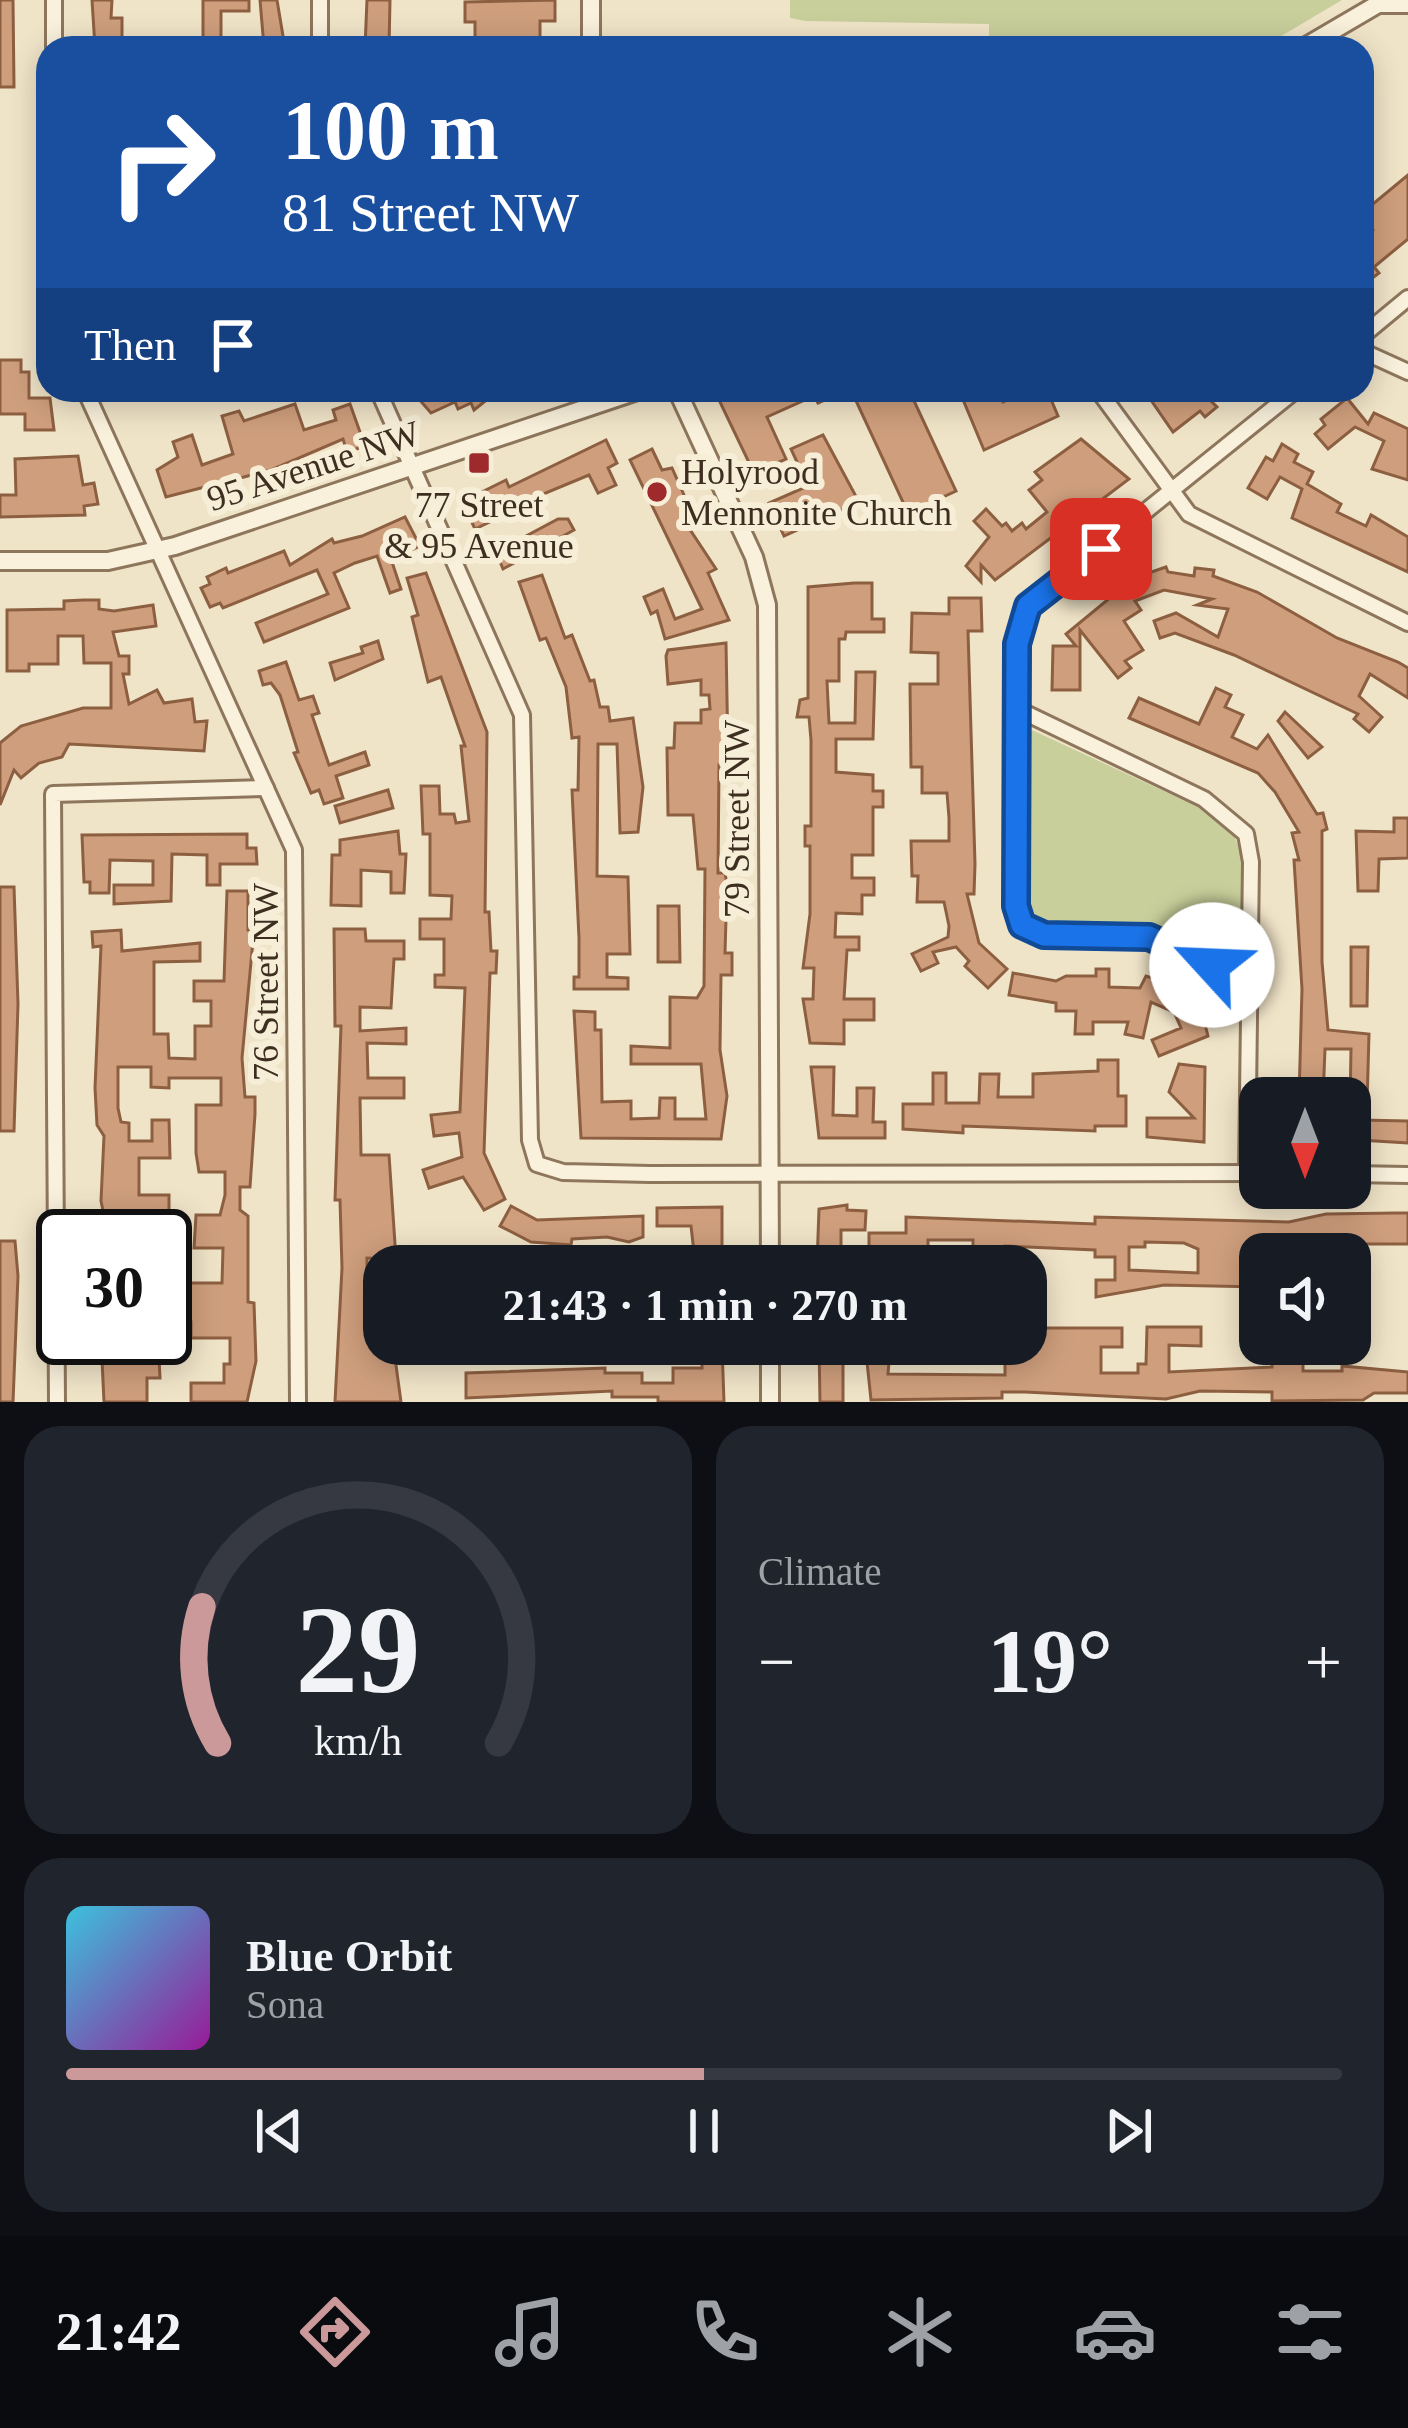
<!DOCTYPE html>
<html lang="en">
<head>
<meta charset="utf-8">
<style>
  :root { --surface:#171b24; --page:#20242c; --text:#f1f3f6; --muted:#9ea1a6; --line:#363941; --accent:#cc999b }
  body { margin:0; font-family:Georgia,serif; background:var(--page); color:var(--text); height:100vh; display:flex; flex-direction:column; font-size:45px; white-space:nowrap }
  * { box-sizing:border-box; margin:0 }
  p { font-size:39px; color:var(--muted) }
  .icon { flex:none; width:66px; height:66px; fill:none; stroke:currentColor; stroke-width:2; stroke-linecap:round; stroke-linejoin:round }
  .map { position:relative; height:1402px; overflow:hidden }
  .sheet { display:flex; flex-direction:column; gap:24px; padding:24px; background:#0d0f14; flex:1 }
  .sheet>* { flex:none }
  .banner { position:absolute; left:36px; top:36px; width:1338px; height:366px; border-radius:36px; box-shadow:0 6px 30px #0003; background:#1a4fa0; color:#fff; overflow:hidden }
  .needle { width:78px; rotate:180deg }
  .controls { position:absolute; left:1239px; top:1077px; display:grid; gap:24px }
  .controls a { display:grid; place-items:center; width:132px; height:132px; border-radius:24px; background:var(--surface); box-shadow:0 6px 30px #0003; font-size:60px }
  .speed { position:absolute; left:36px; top:1209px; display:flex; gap:24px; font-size:60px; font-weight:700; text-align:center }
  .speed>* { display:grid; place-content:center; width:156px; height:156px; border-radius:50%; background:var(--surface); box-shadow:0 6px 30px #0003; line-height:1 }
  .speed .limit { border:6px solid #111; border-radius:18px; background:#fff; color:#111 }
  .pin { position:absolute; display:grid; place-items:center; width:102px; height:102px; color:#fff; margin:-51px; border-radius:24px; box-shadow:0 6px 18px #0006 }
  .me { position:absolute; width:132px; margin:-66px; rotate:295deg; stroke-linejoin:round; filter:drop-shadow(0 0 9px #0008) }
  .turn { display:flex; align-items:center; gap:42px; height:252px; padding:0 48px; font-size:54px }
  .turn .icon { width:156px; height:156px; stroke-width:2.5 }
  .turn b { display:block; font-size:84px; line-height:102px }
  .then { display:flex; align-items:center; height:114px; padding:0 48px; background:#0003; gap:24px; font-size:45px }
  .big { font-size:90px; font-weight:800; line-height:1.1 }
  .sheet .card { flex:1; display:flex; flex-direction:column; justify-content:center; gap:18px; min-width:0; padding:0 42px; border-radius:36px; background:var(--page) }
  .sheet .dial { align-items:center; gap:0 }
  .dial svg { height:312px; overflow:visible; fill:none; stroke:var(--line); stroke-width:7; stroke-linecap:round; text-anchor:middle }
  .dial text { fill:var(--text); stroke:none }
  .song { display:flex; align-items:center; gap:36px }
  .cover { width:144px; height:144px; border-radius:18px; background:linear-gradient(135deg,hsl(190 70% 55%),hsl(300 70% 35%)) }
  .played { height:12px; border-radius:6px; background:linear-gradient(90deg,var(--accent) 50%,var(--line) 50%) }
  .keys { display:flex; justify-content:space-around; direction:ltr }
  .heat { display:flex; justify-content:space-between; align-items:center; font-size:66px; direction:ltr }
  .sheet .tiles { flex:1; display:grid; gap:24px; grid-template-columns:1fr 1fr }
  .card:last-child { grid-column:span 2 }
  .trip { position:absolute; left:363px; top:1245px; width:684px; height:120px; border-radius:36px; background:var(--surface); box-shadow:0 6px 30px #0003; font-weight:800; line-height:120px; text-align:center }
  .dock { display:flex; height:192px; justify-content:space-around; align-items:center; background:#090b0e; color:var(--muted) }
  .dock .icon { width:84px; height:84px }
  .dock .on { color:var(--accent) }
  .dock b { font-size:54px; color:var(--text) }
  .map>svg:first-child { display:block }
  .green { fill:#c9cf9b }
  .building { fill:#cf9f7d; stroke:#8d5f41; stroke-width:3; fill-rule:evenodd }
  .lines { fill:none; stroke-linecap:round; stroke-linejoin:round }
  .minor-casing { stroke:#8d765c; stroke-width:20 }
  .tertiary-casing { stroke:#8d765c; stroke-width:22 }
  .minor { stroke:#faf1dc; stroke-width:14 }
  .tertiary { stroke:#faf1dc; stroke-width:16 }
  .route-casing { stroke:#114b97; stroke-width:30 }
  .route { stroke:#1a73e8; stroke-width:21 }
  .poi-dot { fill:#9e2a2b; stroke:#f7eed8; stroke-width:4.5 }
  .labels { text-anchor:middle; stroke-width:12; stroke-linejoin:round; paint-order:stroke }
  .street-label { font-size:36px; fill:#3d2e20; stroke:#f7eed8 }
  .poi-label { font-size:36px; fill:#3d2e20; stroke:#f7eed8; text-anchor:start }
</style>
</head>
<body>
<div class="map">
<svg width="1408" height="1402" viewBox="0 0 1408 1402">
  <rect width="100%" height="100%" fill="#f0e4c8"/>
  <!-- green -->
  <g class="green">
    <polygon points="790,0 1342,0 1261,48 989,48 989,24 806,21 790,18"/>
    <path d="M1032,730L1224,819C1252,855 1243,904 1243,948L1233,958L1194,938L1146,926H1046L1026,908L1024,745Z"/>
  </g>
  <!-- building -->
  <g class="building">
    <polygon points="0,0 13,0 14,87 0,87"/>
    <polygon points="92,0 112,0 111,18 122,18 122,39 114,39 114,47 95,47"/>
    <polygon points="203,0 249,0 249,11 221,11 221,48 203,48"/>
    <polygon points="260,0 277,0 285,48 264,47"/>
    <polygon points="367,0 390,0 389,48 365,48"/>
    <polygon points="555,0 555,21 540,21 540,48 475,48 475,22 465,22 465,2"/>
    <polygon points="1408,175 1408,239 1374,267 1379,273 1362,286 1362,240 1373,230 1362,213"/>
    <polygon points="0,360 21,360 21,372 29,372 29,398 50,398 54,430 25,430 25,414 0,414"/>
    <polygon points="411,390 499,390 474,410 471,403 458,409 455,402 431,413"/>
    <polygon points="740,390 847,390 818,403 814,396 767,417 786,459 754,473 719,400"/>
    <polygon points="851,390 909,390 956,491 908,513"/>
    <polygon points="959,390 998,390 1003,402 1029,390 1047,390 1058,416 984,450"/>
    <polygon points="1144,390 1224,390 1211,401 1217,407 1205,417 1200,411 1173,432"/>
    <polygon points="1347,398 1368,424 1374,413 1408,429 1408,480 1372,469 1384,441 1355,427 1328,449 1315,434 1325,425 1321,419"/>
    <polygon points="295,404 304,430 336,420 333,410 350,404 365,446 347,452 343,439 271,470 166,497 157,470 178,457 173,442 192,435 202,465 233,454 222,416 239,411 244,421"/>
    <polygon points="823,435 859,502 784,536 769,503 808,486 791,449"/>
    <polygon points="1081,439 1129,479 995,580 981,565 981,582 966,566 989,537 974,521 986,509 1002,526 1006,523 1012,531 1022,523 1026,529 1047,512 1029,490 1042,480 1035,472"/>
    <polygon points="606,440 617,463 608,468 616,485 598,493 589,475 500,512 502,516 475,529 468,514 476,511 470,498 506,480 509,487"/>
    <polygon points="1282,444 1298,454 1294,462 1313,472 1307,484 1341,504 1337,512 1366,526 1371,515 1408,537 1408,572 1292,518 1302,489 1280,477 1267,499 1248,488 1266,457 1273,461"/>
    <polygon points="652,449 662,470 672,468 684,495 691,515 683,519 716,569 708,573 729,620 665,639 657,611 651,614 644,597 663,589 675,619 702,609 630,460"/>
    <polygon points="78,456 83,485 94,483 98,504 84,506 85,515 0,517 0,495 16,495 15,459"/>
    <polygon points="405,517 420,546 391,559 401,589 390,593 377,556 355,563 334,573 349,608 264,642 256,623 328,594 317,570 223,608 220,603 210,607 201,588 210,584 207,577 226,568 228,573 284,551 290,565 332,539 334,543 362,536"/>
    <polygon points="558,519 568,519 574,530 503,569 496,552"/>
    <polygon points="1166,567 1168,572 1194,576 1195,568 1214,570 1213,576 1257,592 1337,638 1398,662 1408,668 1408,698 1370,674 1359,696 1382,717 1369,732 1354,719 1358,714 1234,655 1175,633 1160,638 1154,621 1176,613 1218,637 1228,609 1197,605 1212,599 1164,590 1135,601 1141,610 1124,621 1143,650 1125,661 1131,668 1118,678 1080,630 1080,690 1052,690 1053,646 1076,646 1066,634 1134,578"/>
    <polygon points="426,573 487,732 485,912 489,912 491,951 497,951 496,973 490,973 484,1153 505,1199 484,1210 463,1177 429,1188 423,1170 462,1157 459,1133 434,1136 431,1115 460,1112 465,988 435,987 435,975 444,975 444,939 420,939 420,919 451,919 452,896 430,895 430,834 423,834 421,786 439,786 440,814 454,814 456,823 469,821 461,746 465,746 441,677 428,682 412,617 418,615 407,578"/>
    <polygon points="542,575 565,638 572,635 590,681 594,680 600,707 608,707 610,721 633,718 643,787 638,832 620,833 617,744 598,744 597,876 628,877 630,954 607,954 607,977 628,978 628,989 574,989 574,977 579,977 579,938 572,790 578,790 579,737 572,738 566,687 546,638 540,640 519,582"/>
    <polygon points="854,583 872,583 872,619 884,619 884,632 846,632 845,639 839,639 839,681 827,681 829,723 855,723 856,672 875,672 873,739 836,739 836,772 873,775 873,791 883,791 883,807 873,807 873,855 852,855 852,878 874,878 874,895 862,895 862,914 836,913 835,937 859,937 859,950 847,950 844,999 874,999 874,1020 844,1020 844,1044 810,1043 803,999 813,999 814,968 803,968 810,914 810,846 805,846 805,826 811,826 811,740 809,717 797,717 800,700 808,698 808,587"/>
    <polygon points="949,598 981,598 982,631 968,631 975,864 974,894 967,894 979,943 1007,969 988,988 965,966 969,961 956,947 933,952 938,963 921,971 912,954 948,937 949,926 944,902 917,902 918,876 912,876 911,841 949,841 949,818 947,793 922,793 922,767 911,767 910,684 938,684 938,653 911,652 912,613 949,614"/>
    <polygon points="84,600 99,600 99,609 114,611 153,605 156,626 113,632 119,656 129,656 129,674 123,674 129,704 157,690 164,703 192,699 195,722 207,721 204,751 69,744 62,757 39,763 21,778 14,770 0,805 0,743 21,726 83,708 111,708 111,663 84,663 83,636 58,636 58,664 29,664 29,671 7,671 7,610 64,609 64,601"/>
    <polygon points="378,641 383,659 335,680 330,663 363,653 361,647"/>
    <polygon points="726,643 728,755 727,765 719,765 718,873 725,873 727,885 725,953 732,953 732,975 721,975 720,1050 727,1096 721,1139 581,1138 574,1011 595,1012 595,1030 601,1030 602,1102 631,1101 631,1119 659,1118 660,1098 675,1098 675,1119 706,1119 701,1064 631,1064 631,1046 670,1048 670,997 697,998 704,986 705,869 698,869 693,815 668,815 667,748 674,748 675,723 701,723 701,710 710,709 709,695 701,695 701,680 668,684 666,656 668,650"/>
    <polygon points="286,662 299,700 313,696 319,713 312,715 329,765 365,752 369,765 336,776 343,798 324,804 319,790 311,793 294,753 298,752 280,695 271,683 263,685 259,671"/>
    <polygon points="1216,688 1231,695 1225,707 1243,715 1232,737 1257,749 1268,735 1317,814 1323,813 1327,829 1322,831 1322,962 1328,1030 1369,1034 1367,1105 1350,1105 1351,1049 1325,1049 1323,1098 1299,1098 1302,989 1294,860 1299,860 1292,833 1299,832 1275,792 1258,773 1129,718 1139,698 1199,724"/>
    <polygon points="1285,712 1322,747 1308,758 1278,721"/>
    <polygon points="388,790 393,808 340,823 335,806"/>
    <polygon points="1394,818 1408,818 1408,858 1379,859 1378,891 1358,891 1356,831 1394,832"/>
    <polygon points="398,831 400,854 406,854 404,893 391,893 391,872 361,870 361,906 331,905 332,855 340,855 340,840"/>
    <polygon points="247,834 247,848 256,848 257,864 220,864 220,885 207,885 207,855 172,854 171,901 114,904 114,885 153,885 153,861 110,860 109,893 90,893 90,882 84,882 82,835"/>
    <polygon points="0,887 14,887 18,1004 14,1131 0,1131"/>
    <polygon points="227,891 248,891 248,930 254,930 242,1058 245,1097 255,1097 255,1114 250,1187 240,1187 240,1210 248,1216 248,1302 254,1303 256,1361 247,1402 191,1402 191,1383 224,1383 224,1364 230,1364 230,1338 191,1338 191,1322 184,1322 184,1283 222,1283 223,1248 194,1248 196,1215 220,1215 225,1195 225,1172 199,1172 196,1153 196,1105 221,1105 221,1078 169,1078 169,1088 151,1087 151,1067 118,1067 118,1108 121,1122 129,1123 129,1141 152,1141 152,1120 169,1120 170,1158 139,1158 139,1195 169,1195 169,1213 157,1213 157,1236 108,1236 101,1201 104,1136 97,1125 95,1088 101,946 93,947 92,932 121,930 122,951 200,943 200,961 154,962 154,1034 168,1034 169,1058 195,1059 195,1026 211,1026 211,1001 194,1001 194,981 224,981"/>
    <polygon points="658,906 679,906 680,962 658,962"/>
    <polygon points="334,929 365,929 366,941 404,941 404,959 394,959 391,1008 360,1007 360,1031 406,1028 406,1044 367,1043 368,1078 404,1078 404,1098 360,1098 361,1155 389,1155 396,1259 367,1258 367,1290 384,1290 384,1358 395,1358 401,1402 335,1402 342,1268 340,1200 335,1200 341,1026 335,1026"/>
    <polygon points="1351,947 1368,947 1367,1006 1351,1006"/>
    <polygon points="1096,969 1109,969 1109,987 1140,988 1146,976 1188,989 1191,1009 1200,1005 1208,1036 1159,1056 1152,1040 1181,1028 1174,1012 1151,1002 1143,1038 1125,1034 1128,1022 1093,1022 1093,1034 1075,1034 1076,1011 1056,1011 1056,1003 1009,995 1013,973 1056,981 1066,976 1096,976"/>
    <polygon points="1098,1060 1118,1060 1118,1096 1126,1096 1126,1126 1095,1126 1095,1131 963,1126 963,1133 903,1129 903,1104 933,1104 933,1073 946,1073 946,1103 979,1103 980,1074 999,1074 998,1097 1033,1097 1033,1074 1098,1071"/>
    <polygon points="1179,1064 1205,1067 1204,1142 1147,1137 1147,1118 1194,1118 1169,1092"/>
    <polygon points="811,1067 834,1067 833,1115 857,1116 857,1088 874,1088 873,1122 885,1122 885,1138 819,1138"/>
    <polygon points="1360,1120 1408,1121 1408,1143 1360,1140"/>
    <polygon points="847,1205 847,1210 866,1211 865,1230 841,1230 841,1264 817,1264 819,1209"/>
    <polygon points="511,1206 537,1220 643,1216 643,1237 629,1242 607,1237 572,1239 571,1245 531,1242 500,1226"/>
    <polygon points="722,1207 722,1251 716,1251 716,1261 695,1261 691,1226 657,1226 657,1208"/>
    <path d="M1396,1213H1408V1244H1322V1252L1244,1246V1270H1260V1287L1164,1285L1096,1297V1280H1115V1257H1095V1250L1005,1246V1252H990V1259H973V1240H928V1249H919V1266H903L904,1251H869V1233H906V1217L1095,1224V1217L1289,1222L1326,1214ZM1145,1242L1184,1243L1198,1249V1273L1129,1270V1247H1145Z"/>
    <polygon points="0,1241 15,1241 18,1276 13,1402 0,1402"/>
    <polygon points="1147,1327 1201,1327 1201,1346 1169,1345 1169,1372 1272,1367 1272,1348 1286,1348 1303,1351 1303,1371 1342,1371 1342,1366 1408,1372 1408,1393 1374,1393 1363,1400 1272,1401 1272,1392 1200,1391 1166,1399 1025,1392 1002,1392 1002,1398 871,1400 867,1362 889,1362 888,1374 1005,1375 1005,1344 1026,1344 1026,1328 1122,1328 1122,1347 1101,1347 1101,1373 1138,1373 1138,1364 1146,1364"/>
    <polygon points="101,1338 158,1338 160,1378 147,1378 147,1402 104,1402"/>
    <polygon points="819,1345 843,1345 843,1402 820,1402"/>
    <polygon points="702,1346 722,1346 724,1402 658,1402 658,1397 612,1397 612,1391 466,1398 466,1373 605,1368 605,1373 642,1373 642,1383 673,1383 673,1368 702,1368"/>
  </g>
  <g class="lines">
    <defs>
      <g id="minor">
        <polyline points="54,0 54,48"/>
        <polyline points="320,0 320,48"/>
        <polyline points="1362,336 1408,298"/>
        <polyline points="1362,351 1408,372"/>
        <polyline points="85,390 294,850 298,1402"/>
        <polyline points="378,390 522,715 530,1140 537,1164 563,1172 650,1174 1260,1173"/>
        <polyline points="1098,390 1189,514 1408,623"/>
        <path d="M1015,708V906L1022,925C1060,943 1102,933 1144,937C1186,941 1219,972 1248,999"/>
        <polyline points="1247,1173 1251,862 1246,834 1204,799 1015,708 1017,644 1028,606 1296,390"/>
        <polyline points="1350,1174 1408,1175"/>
        <polyline points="57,1402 53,794 266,788"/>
      </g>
      <g id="tertiary">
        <polyline points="591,0 591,48"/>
        <polyline points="1303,48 1378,4 1408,4"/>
        <polyline points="677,390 754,557 767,605 770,1266"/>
        <polyline points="0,561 108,561 175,546 640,390"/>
        <polyline points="770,1344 770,1402"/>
      </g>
    </defs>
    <!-- minor casing -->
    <use href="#minor" class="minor-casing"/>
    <!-- tertiary casing -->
    <use href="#tertiary" class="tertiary-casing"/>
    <!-- minor -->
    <use href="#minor" class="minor"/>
    <!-- tertiary -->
    <use href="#tertiary" class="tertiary"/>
  </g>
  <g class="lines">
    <defs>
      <polyline id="route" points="1101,549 1028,606 1017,644 1016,906 1022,925 1044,935 1149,937 1212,965"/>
    </defs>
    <!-- route casing -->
    <use href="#route" class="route-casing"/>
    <!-- route -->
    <use href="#route" class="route"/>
  </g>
  <!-- markers -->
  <g class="poi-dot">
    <rect x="467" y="451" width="24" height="24" rx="6"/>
    <circle cx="657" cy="492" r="12"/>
  </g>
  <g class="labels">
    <!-- street labels -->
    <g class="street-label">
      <text transform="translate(313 465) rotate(-18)" y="13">95 Avenue NW</text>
      <text transform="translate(736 819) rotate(-90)" y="13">79 Street NW</text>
      <text transform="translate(265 982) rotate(-90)" y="13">76 Street NW</text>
    </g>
    <!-- poi labels -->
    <g class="poi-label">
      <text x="681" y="484">Holyrood<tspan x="681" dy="41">Mennonite Church</tspan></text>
      <text x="479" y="517" text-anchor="middle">77 Street<tspan x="479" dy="41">&amp; 95 Avenue</tspan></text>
    </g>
  </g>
</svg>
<div class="controls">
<a><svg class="needle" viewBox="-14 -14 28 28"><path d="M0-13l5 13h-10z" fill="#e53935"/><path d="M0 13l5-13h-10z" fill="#9ea1a6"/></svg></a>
<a><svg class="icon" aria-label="sound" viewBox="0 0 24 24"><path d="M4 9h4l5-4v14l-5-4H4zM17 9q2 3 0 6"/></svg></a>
</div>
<div class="speed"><div class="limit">30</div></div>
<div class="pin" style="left:1101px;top:549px;background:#d93025"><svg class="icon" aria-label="arrive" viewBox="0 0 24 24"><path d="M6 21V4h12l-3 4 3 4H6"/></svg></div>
<svg class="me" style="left:1212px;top:965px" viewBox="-20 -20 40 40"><circle r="19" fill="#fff"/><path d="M0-13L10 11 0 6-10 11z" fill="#1a73e8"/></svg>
<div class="trip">21:43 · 1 min · 270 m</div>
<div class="banner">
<div class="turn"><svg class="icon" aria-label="right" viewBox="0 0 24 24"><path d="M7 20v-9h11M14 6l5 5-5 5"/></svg><div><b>100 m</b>81 Street NW</div></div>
<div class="then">Then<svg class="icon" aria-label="arrive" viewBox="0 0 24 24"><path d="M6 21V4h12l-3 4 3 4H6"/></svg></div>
</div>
</div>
<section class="sheet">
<div class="tiles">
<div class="card dial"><svg viewBox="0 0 100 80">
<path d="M14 69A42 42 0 1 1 86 69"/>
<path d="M14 69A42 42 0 0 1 10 34" stroke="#cc999b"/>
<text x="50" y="56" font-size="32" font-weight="700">29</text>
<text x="50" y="72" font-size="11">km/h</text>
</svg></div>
<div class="card"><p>Climate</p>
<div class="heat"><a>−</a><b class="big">19°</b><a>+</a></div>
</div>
<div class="card">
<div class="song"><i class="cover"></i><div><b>Blue Orbit</b><p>Sona</p></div></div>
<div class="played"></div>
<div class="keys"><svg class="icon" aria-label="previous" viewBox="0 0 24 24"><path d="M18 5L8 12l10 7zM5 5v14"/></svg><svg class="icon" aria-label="pause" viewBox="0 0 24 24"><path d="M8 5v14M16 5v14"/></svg><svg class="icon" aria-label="next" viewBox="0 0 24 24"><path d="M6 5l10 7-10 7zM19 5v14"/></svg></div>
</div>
</div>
</section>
<nav class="dock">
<b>21:42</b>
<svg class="icon on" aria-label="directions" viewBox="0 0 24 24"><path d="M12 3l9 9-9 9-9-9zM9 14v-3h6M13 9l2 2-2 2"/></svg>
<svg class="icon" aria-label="music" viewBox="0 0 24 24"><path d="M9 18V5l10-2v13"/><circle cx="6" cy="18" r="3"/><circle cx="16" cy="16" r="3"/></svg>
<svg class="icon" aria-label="phone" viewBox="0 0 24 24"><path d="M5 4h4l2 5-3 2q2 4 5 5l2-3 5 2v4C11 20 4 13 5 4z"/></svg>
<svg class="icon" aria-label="climate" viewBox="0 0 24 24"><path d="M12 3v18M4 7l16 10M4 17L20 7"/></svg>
<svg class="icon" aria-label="car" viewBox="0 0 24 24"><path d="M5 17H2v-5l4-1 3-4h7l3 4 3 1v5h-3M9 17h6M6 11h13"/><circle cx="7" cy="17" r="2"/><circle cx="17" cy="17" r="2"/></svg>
<svg class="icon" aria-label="filters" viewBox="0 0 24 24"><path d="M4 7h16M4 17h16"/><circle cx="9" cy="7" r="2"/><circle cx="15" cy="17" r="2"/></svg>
</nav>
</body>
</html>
